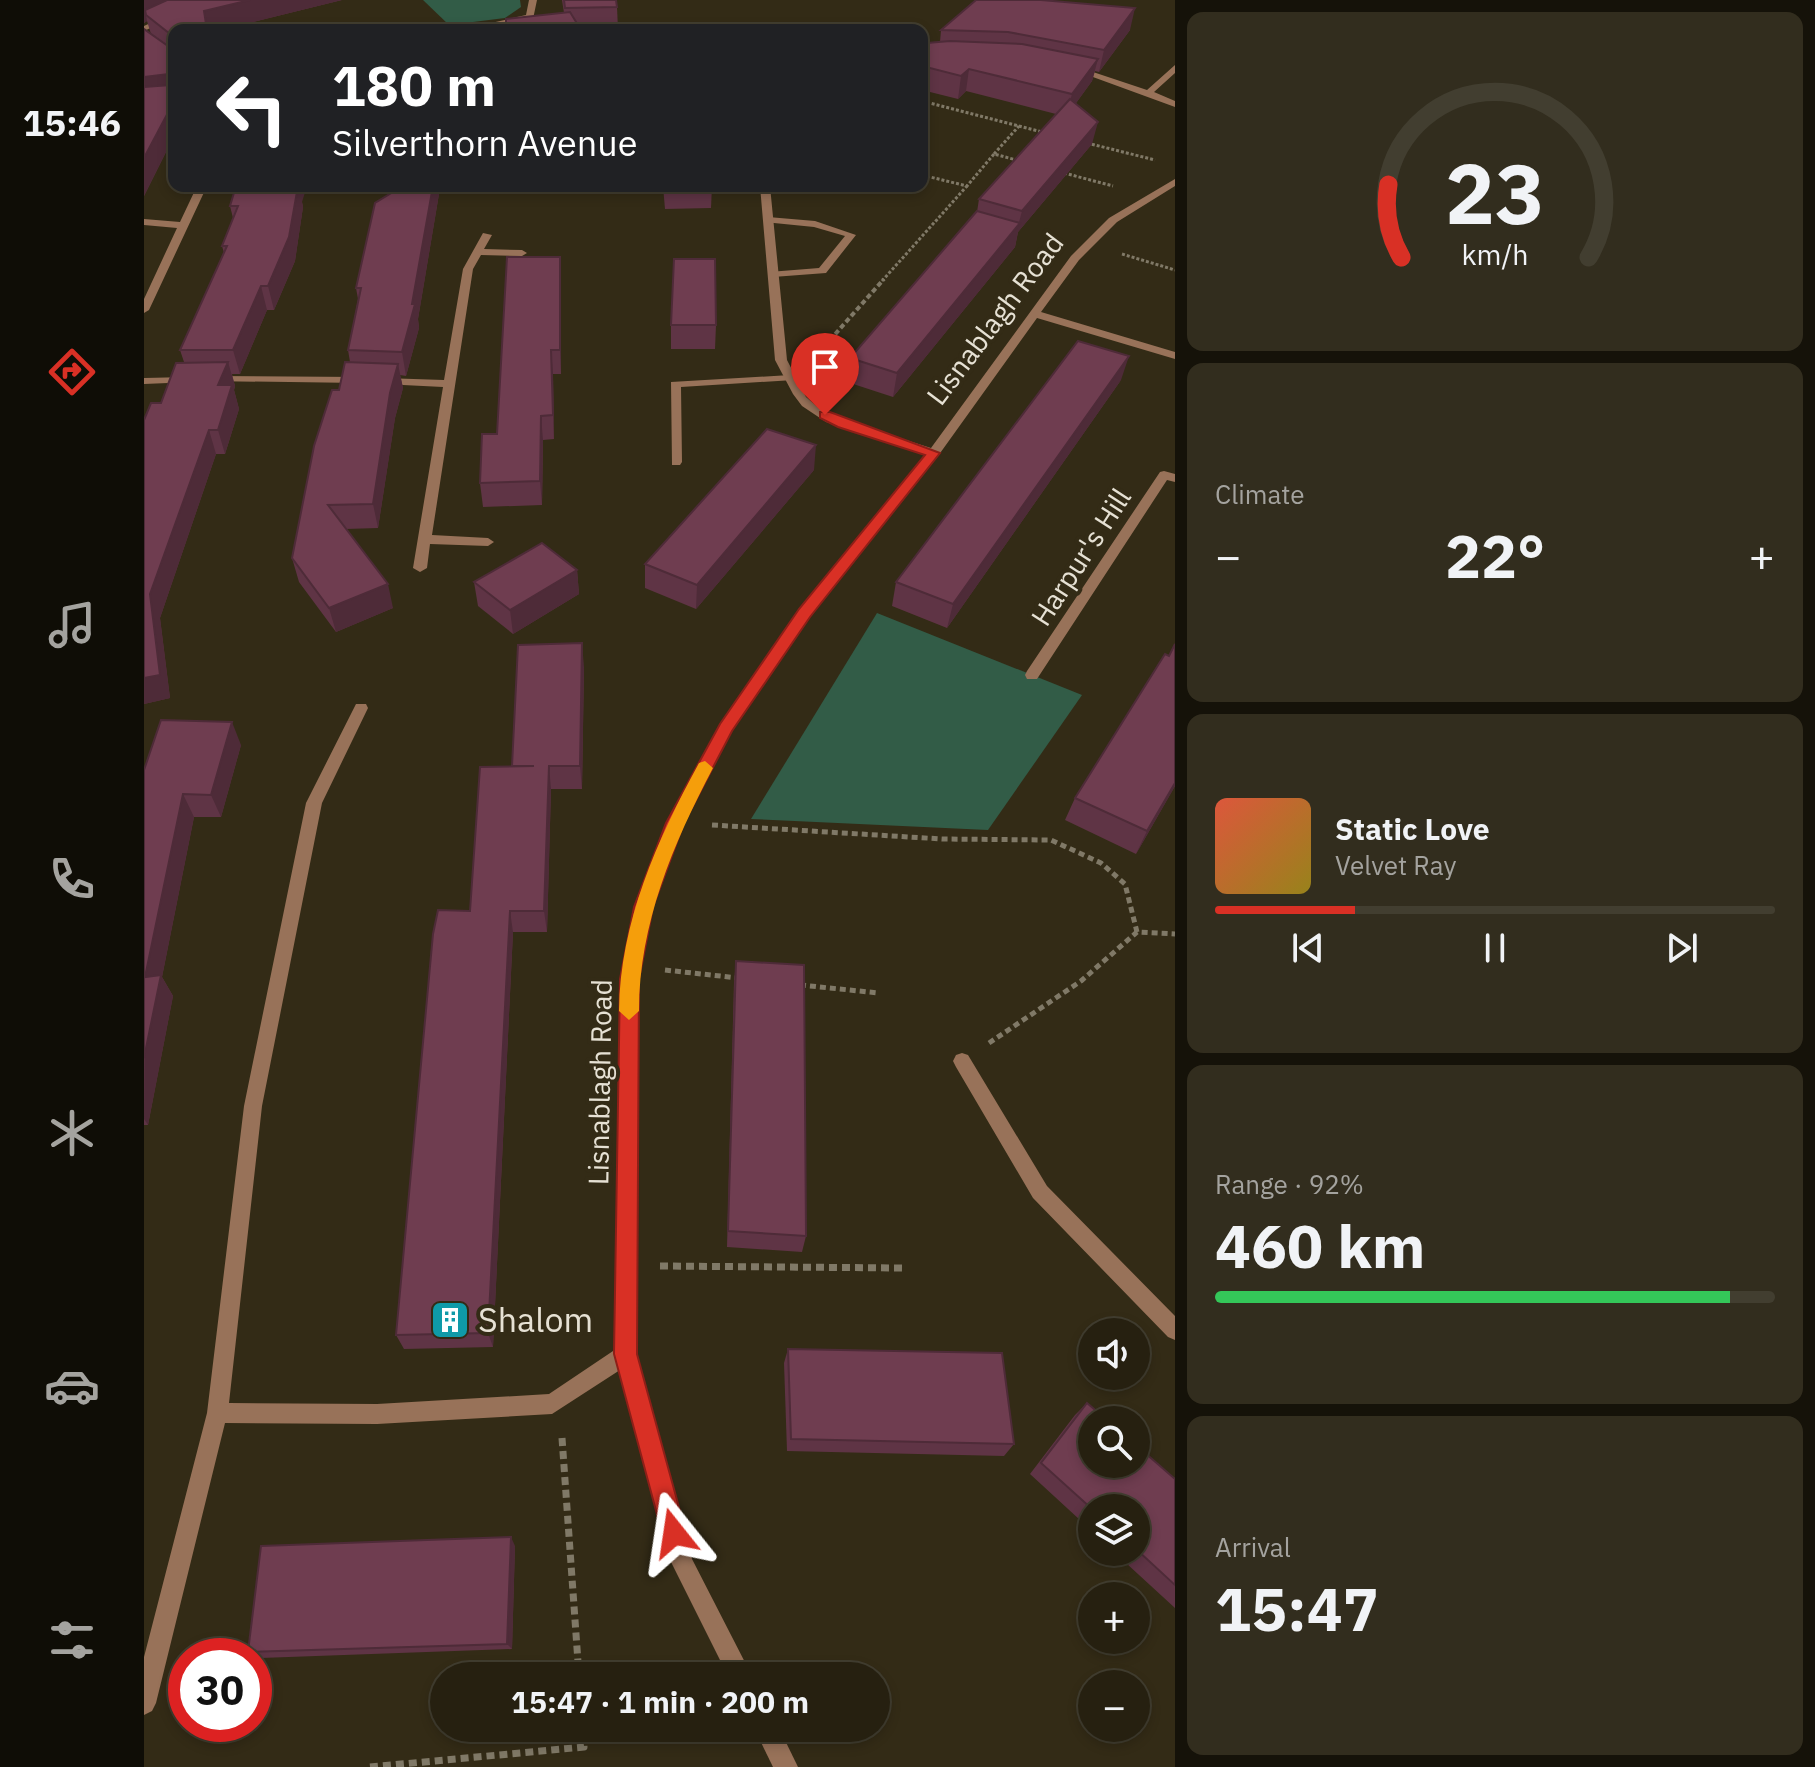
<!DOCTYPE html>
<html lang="en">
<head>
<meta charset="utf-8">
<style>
  :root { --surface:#262010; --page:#322d1e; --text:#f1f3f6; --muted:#a4a39f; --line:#423e30; --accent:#d93025 }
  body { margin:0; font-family:"IBM Plex Sans",sans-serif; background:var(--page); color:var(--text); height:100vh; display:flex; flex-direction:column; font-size:30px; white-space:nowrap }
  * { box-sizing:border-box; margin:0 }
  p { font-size:26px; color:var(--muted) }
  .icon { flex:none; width:44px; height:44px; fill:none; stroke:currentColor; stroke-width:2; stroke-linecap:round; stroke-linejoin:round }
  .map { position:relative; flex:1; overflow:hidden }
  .sheet { display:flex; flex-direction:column; gap:12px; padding:12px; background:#151209; width:640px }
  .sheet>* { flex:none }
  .hud { position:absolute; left:24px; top:24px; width:760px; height:168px; border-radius:16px; box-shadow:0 4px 12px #0003,0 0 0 2px var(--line); background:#202124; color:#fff; overflow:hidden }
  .tools { position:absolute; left:934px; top:1318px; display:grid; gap:16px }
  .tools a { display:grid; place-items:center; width:72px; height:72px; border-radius:50%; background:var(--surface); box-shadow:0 4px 12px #0003,0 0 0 2px var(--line); font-size:40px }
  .speed { position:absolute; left:24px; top:1638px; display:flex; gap:16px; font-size:40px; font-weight:700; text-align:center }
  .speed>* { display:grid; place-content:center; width:104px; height:104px; border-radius:50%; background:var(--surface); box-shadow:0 4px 12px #0003,0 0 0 2px var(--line); line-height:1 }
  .speed .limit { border:12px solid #d22; background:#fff; color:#111 }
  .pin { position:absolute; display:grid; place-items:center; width:68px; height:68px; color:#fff; margin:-82px -34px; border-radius:50% 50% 50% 0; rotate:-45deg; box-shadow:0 0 8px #0007 }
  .pin .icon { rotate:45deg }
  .me { position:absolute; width:88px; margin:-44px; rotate:345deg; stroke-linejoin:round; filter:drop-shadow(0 0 6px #0008) }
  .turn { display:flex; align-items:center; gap:28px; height:168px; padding:0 32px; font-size:36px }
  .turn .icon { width:104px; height:104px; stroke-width:2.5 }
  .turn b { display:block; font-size:56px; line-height:68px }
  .big { font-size:60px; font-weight:700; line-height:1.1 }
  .sheet .tile { flex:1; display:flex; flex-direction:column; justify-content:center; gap:12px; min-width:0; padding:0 28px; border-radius:16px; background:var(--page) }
  .sheet .dial { align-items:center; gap:0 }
  .dial svg { height:208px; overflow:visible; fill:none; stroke:var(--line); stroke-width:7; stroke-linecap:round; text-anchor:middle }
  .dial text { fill:var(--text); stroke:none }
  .song { display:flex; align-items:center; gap:24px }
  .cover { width:96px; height:96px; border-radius:12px; background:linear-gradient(135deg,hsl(10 70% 55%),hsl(50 70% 35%)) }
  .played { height:8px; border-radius:4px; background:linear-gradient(90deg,var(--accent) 25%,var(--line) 25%) }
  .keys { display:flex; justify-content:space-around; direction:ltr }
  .heat { display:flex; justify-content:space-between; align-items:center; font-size:44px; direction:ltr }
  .charge { height:12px; border-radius:6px; background:linear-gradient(90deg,#34c759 92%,var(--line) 0) }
  .trip { position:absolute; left:286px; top:1662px; width:460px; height:80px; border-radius:40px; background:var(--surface); box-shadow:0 4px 12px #0003,0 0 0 2px var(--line); font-weight:700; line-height:80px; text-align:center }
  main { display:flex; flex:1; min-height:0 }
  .tab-bar { display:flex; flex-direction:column; width:144px; justify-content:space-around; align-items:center; background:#0f0d06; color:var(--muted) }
  .tab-bar .icon { width:56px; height:56px }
  .tab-bar .on { color:var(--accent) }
  .tab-bar b { font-size:36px; color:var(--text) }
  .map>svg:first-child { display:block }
  .green { fill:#325c47 }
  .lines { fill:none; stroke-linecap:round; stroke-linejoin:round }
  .path-far3 { stroke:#807967; stroke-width:3; stroke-dasharray:3 2; stroke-linecap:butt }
  .path-far2 { stroke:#807967; stroke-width:4; stroke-dasharray:5 3; stroke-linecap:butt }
  .path-far1 { stroke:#807967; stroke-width:5; stroke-dasharray:6 4; stroke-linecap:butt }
  .path { stroke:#807967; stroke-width:7; stroke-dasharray:8 5; stroke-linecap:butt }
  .lane { fill:#987259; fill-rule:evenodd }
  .street { fill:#987259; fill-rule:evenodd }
  .wall { fill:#5f3445 }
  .shaded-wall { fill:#4e2b38 }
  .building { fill:#6f3d50; stroke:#4e2b38; stroke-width:2 }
  .route { fill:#d93025; stroke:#8d1f18; stroke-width:2 }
  .slow { fill:#f59e0b }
  .labels { text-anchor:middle; stroke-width:8; stroke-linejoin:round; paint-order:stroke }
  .street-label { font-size:28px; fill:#e6e1d4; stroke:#332b16 }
  .near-poi-label { font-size:34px; fill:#e6e1d4; stroke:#332b16; text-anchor:start }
</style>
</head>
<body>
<main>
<nav class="tab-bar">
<b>15:46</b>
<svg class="icon on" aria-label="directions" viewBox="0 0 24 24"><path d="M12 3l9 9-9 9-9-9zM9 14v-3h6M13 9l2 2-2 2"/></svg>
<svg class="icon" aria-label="music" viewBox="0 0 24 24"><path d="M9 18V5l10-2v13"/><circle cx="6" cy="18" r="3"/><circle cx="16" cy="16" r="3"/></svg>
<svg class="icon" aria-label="phone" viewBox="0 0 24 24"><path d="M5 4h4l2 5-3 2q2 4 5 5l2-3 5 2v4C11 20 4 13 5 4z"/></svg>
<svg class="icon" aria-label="climate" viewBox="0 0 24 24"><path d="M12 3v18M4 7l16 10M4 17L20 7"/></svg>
<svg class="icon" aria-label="car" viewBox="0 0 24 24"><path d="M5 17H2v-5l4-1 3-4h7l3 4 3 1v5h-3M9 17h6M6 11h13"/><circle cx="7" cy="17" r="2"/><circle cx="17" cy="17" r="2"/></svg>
<svg class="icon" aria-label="filters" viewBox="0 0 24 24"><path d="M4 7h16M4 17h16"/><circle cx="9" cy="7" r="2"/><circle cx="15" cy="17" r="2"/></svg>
</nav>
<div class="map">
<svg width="1031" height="1767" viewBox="0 0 1031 1767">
  <rect width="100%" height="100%" fill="#332b16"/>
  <!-- green -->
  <g class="green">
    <polygon points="279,0 376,0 377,7 361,18 305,25"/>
    <polygon points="733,613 938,695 844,830 607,819"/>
  </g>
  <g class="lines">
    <!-- path-far3 -->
    <g class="path-far3">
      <polyline points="778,101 902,133"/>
      <polyline points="943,143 1011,160"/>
      <polyline points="850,154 875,126"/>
      <polyline points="920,173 969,186"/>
      <polyline points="778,175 823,186 850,154 876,161"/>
      <polyline points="978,254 1031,270"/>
      <polyline points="738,281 823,186"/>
    </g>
    <!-- path-far2 -->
    <polyline class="path-far2" points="670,358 740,279"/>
    <!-- path-far1 -->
    <g class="path-far1">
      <polyline points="568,825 798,839 907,840 957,863 981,884 993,932"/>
      <polyline points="521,970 594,978"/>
      <polyline points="656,985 735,993"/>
      <polyline points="845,1043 937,981 993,932 1031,934"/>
    </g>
    <!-- path -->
    <g class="path">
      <polyline points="516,1266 758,1268"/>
      <polyline points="418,1438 435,1676"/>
      <polyline points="226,1767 440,1747 439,1728"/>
    </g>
    <!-- lane -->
    <g class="lane">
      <polygon points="624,217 671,221 712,235 682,273 629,277 624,274 625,272 675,268 701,236 670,227 620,222 620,218"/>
      <polygon points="646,375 650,376 650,380 537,387 538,462 536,465 528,465 527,382"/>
    </g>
    <!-- street -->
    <g class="street">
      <polygon points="56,0 67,0 0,31 0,26"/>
      <polygon points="385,0 393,0 389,19 333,30 316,30 382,15"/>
      <polygon points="1031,65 1031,73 1010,92 1031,101 1031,107 927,69 934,67 1003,90"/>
      <polygon points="1031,179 1031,186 973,222 935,260 897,312 1031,352 1031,359 893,318 794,456 666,616 588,731 539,823 508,907 493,979 492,1354 548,1559 608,1676 584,1676 527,1562 476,1370 408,1414 233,1424 81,1423 12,1703 8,1711 0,1715 0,1657 63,1413 100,1106 162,803 212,704 222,704 224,708 178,803 118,1106 85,1403 233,1404 405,1394 472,1349 477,979 492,907 523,823 577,724 656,610 782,455 682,422 658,406 649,394 631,360 616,186 626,186 643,360 662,397 676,409 690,417 787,448 927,256 965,218"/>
      <polygon points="53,186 63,186 5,310 0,313 0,299 33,228 0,225 0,219 36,222"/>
      <polygon points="339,233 348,235 340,249 378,250 383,253 378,256 337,255 329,269 288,535 344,538 350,542 344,546 286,544 283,568 276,572 269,568 299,387 239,384 233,381 239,378 300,380 319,269"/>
      <polygon points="67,376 216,377 222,380 216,383 63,381 61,379"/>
      <polygon points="44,377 50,380 48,382 0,384 0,378"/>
      <polygon points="1020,471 1031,474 1031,482 1023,480 893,679 883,679 881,675 883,671 1016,472"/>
      <polygon points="818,1053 824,1055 903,1186 1031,1316 1031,1340 1024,1337 889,1198 812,1067 809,1061 812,1055"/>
      <polygon points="610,1728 635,1728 654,1767 629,1767"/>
    </g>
  </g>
  <!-- wall -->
  <g class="wall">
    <polygon points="0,0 198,0 77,30 30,30 30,136 0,196 0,29 7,34 3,21 0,23"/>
    <polygon points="418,0 472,0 473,7 474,29 437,29 420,13"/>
    <polygon points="797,30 986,30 955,72 951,71 948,81 932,103 948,144 874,232 871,247 749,397 703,382 706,358 833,212 835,199 912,114 822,91 814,99 778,90 778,47 796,42"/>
    <polygon points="519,186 568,186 567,208 521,209"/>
    <polygon points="296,188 274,319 275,328 262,376 256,375 259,388 251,418 234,528 202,529 249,608 192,632 155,582 148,558 195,390 206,362 204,350 214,299 212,288"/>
    <polygon points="158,202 159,207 151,261 130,310 123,310 96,374 88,374 91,386 90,390 95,409 81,454 72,454 16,618 26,698 0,704 17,403 40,362 36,350 80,253 78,246 89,218 86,206"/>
    <polygon points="416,257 417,281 417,374 409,374 410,439 399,440 398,505 339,507 336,483"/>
    <polygon points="527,325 572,325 571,349 527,349"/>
    <polygon points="977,380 803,628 748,606 752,582"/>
    <polygon points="670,470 552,609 501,588 501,564"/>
    <polygon points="433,570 435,594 369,634 334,606 330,582"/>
    <polygon points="1031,644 1031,786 992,854 921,820 931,798 1025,656"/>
    <polygon points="440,667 438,789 407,789 403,932 369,932 349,1347 260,1349 252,1335 326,911 368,767"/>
    <polygon points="97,745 77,817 50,817 18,977 29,996 4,1125 0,1125 0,770"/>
    <polygon points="592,961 662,1236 658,1252 583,1247 590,982"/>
    <polygon points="644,1349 870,1444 860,1456 643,1451 640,1363"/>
    <polygon points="943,1403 1031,1479 1031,1608 970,1552 992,1552 992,1508 948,1508 948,1531 886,1474 931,1415"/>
    <polygon points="371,1546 368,1649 117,1658 104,1652"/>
  </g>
  <!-- shaded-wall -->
  <g class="shaded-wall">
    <polygon points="0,0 49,0 2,15 3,21 0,23"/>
    <polygon points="106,0 198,0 77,30 63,30 60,11"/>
    <polygon points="991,8 986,30 955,72 960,50"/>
    <polygon points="954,59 948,81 922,117 928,94"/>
    <polygon points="825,69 822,91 814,99 817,76"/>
    <polygon points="24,74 30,96 0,101 0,77"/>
    <polygon points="30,103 30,136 0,196 0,158 28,105"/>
    <polygon points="954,122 948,144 874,232 871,247 749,397 753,373 874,226 878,211"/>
    <polygon points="151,186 163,186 158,202 159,207 151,261 130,310 124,286"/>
    <polygon points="289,186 295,186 296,188 274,319 275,328 262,376 258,352 268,304"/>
    <polygon points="416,257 417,281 417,374 416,350"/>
    <polygon points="117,286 123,310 96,374 89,350"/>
    <polygon points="407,350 409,374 410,439 409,415"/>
    <polygon points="985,356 977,380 803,628 809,604"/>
    <polygon points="84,362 91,386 90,390 95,409 81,454 74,430 74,385"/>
    <polygon points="254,364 259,388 251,418 234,528 229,504 246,393"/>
    <polygon points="397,416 399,440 398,505 396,481"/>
    <polygon points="65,430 72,454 16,618 26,698 0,704 0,678 6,594"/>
    <polygon points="672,445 670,470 552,609 553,585"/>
    <polygon points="433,570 435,594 369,634 366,610"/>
    <polygon points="244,584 249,608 192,632 185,608"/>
    <polygon points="438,643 440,667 438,789 436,766"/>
    <polygon points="88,722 97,745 77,817 67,795"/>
    <polygon points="405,766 407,789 403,932 400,911"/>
    <polygon points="1031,783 1031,786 992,854 1003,831"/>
    <polygon points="39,794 50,817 18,977 29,996 4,1125 0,1119 1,977"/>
    <polygon points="366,911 369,932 349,1347 344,1333"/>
    <polygon points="367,1537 371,1546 368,1649 363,1644"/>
  </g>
  <!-- building -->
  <g class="building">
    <polygon points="23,0 106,0 60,11 63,30 30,30 30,103 28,105 0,158 0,87 26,85 24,74 0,77 0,29 24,46 26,34 2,15 1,10"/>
    <polygon points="420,0 472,0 473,7 421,8"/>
    <polygon points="832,0 897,0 991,8 960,50 864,32 797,30"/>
    <polygon points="426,12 437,30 362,30 362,19"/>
    <polygon points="317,25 316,30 270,30"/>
    <polygon points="806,41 878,44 954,59 928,94 825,69 817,76 778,66 778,47 783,43"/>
    <polygon points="926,99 954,122 878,211 835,199"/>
    <polygon points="92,186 154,186 145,237 124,286 117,286 89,350 36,350 83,246 78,246 94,206 86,206"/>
    <polygon points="259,186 289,186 268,304 271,304 258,352 204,350 217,288 212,288 231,203"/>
    <polygon points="833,211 876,223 753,373 706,358"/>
    <polygon points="363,257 416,257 416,350 407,350 409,415 397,416 396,481 336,483 338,434 353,434"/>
    <polygon points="530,259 571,259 572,325 527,325"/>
    <polygon points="934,341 985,356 809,604 752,582"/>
    <polygon points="84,362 74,385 88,385 74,430 65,430 6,594 16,675 0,678 0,420 7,403 17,403 32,363"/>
    <polygon points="201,362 254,364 246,393 229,504 184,505 244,584 185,608 148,558 170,446 188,390 195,390"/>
    <polygon points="623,429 672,445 553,585 501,564"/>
    <polygon points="398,543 433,570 366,610 330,582"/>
    <polygon points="438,643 436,766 405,766 400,911 366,911 344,1333 252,1335 289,934 294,910 326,911 336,767 390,766 368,766 374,645"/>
    <polygon points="1031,644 1031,783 1003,831 931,798 1021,654 1025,656"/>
    <polygon points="17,720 88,722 67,795 39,794 1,977 17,975 0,1058 0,770"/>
    <polygon points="592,961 660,965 662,1236 584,1231"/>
    <polygon points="644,1349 858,1353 870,1444 647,1439"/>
    <polygon points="943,1403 963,1420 948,1420 948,1464 992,1464 992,1445 1031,1479 1031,1585 992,1549 992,1508 948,1508 948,1509 897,1463"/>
    <polygon points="367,1537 363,1644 104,1652 117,1546"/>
  </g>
  <!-- route -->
  <polygon class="route" points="676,412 686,412 796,453 666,617 588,731 540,823 509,907 495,979 493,1354 542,1533 539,1541 530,1545 521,1541 518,1533 470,1354 476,979 490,907 522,823 576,724 655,609 781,455 694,427 676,418"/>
  <!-- slow -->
  <path class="slow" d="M561,761L569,768C529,844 495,924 495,1011L485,1020L475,1011C476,922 513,840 555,763Z"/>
  <!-- icons -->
  <defs>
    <symbol id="building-square" viewBox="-11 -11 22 22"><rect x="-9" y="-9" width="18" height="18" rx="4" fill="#0f9aa8" stroke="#332b16"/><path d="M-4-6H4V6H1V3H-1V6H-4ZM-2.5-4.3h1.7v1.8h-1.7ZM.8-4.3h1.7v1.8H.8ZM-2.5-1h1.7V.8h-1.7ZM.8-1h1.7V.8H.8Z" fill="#fff"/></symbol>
  </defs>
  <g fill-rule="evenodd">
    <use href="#building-square" x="284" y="1298" width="44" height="44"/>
  </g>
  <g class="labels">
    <!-- street labels -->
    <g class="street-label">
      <text transform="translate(851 319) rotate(-53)" y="10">Lisnablagh Road</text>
      <text transform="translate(937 557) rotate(-57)" y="10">Harpur's Hill</text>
      <text transform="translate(456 1082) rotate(-89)" y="10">Lisnablagh Road</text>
    </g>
    <!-- near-poi labels -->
    <g class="near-poi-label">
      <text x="334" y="1332">Shalom</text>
    </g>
  </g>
</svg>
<div class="tools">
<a><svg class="icon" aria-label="sound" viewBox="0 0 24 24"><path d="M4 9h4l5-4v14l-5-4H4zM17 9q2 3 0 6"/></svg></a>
<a><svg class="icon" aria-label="search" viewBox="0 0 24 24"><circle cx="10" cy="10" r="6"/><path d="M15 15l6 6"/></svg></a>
<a><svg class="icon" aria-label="layers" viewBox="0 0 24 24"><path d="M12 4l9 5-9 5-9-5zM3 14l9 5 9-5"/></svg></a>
<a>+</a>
<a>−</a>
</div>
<div class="speed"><div class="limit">30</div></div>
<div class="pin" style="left:681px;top:415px;background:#d93025"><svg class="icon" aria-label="arrive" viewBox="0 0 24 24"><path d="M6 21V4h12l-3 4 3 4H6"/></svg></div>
<svg class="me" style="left:530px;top:1533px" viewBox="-20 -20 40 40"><path d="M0-17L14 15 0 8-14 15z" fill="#d93025" stroke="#fff" stroke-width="4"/></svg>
<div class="trip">15:47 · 1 min · 200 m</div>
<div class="hud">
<div class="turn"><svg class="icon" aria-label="left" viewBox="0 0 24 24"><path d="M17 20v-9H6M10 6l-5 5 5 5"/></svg><div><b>180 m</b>Silverthorn Avenue</div></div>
</div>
</div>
<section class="sheet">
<div class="tile dial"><svg viewBox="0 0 100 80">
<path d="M14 69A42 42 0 1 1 86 69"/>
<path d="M14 69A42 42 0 0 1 9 41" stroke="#d93025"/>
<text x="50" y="56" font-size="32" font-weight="700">23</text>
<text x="50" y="72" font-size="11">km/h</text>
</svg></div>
<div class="tile"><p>Climate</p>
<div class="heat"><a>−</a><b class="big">22°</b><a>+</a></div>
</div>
<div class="tile">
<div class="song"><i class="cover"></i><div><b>Static Love</b><p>Velvet Ray</p></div></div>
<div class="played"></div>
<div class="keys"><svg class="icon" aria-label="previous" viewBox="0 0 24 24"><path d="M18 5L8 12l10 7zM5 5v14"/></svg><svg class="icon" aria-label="pause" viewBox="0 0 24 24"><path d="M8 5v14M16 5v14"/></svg><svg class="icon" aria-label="next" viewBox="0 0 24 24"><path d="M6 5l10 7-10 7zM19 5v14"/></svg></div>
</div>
<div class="tile"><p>Range · 92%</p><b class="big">460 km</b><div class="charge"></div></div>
<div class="tile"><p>Arrival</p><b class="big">15:47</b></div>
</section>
</main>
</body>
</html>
